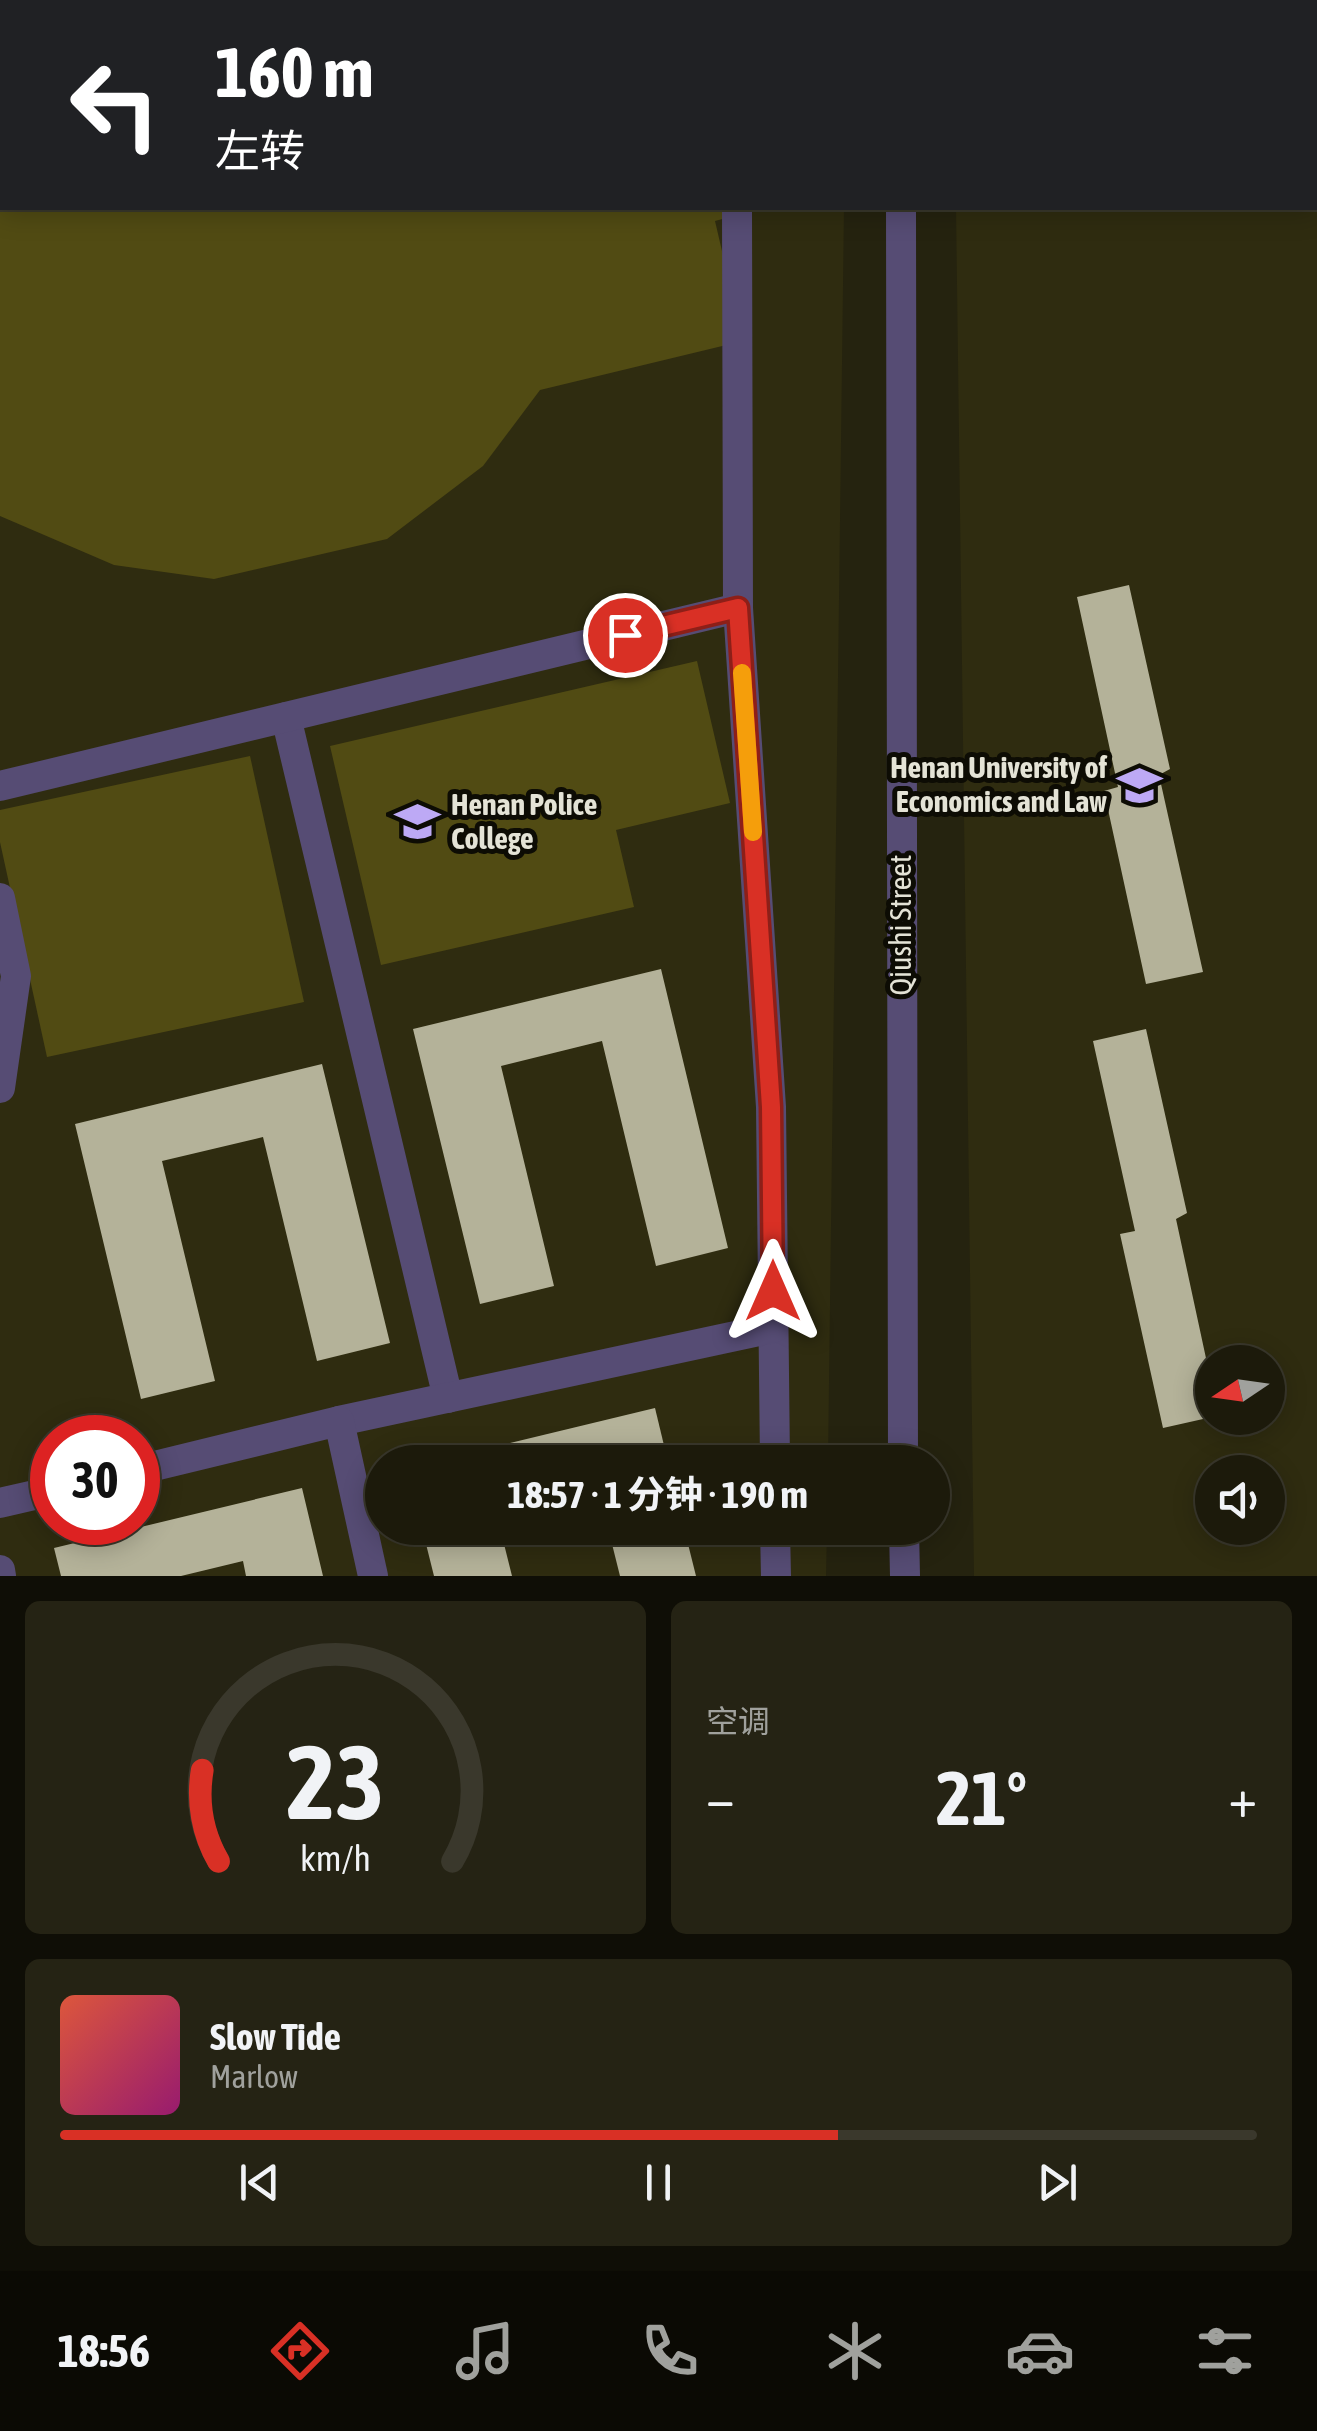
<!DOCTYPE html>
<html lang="zh">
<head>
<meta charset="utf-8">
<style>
  :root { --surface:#1c1a0b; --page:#252314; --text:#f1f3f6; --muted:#a0a19d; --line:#3a382c; --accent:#d93025 }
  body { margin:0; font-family:"Asap Condensed","Noto Sans SC",sans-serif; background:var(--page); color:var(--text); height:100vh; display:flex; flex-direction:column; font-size:38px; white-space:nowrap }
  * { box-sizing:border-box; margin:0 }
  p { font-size:32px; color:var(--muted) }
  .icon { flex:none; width:55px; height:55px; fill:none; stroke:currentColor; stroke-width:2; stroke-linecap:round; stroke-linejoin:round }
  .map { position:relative; height:1576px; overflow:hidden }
  .details { display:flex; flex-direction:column; gap:25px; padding:25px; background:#0f0e06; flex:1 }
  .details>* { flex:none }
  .top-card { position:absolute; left:0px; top:0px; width:1318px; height:210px; box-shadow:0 5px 25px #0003,0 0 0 2px var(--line); background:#202124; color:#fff; overflow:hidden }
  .needle { width:65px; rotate:257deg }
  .tools { position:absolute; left:1195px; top:1345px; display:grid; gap:20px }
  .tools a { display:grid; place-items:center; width:90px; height:90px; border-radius:50%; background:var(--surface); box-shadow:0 5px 25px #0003,0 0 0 2px var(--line); font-size:50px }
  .speed { position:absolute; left:30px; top:1415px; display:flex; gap:20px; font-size:50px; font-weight:700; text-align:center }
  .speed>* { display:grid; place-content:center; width:130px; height:130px; border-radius:50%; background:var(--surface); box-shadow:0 5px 25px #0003,0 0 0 2px var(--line); line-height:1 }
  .speed .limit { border:15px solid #d22; background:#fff; color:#111 }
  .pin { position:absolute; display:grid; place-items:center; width:85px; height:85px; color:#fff; margin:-42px; border:5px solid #fff; border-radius:50%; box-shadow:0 2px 10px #0007 }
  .me { position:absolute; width:110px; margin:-55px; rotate:0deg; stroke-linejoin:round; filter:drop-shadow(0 0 8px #0008) }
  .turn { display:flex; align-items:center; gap:35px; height:210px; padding:0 50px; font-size:45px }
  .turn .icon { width:130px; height:130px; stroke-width:2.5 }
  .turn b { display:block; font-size:70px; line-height:85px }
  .big { font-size:75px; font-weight:700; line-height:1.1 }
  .details .tile { flex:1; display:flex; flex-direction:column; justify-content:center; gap:15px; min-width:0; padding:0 35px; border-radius:15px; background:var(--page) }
  .details .dial { align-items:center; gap:0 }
  .dial svg { height:260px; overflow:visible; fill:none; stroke:var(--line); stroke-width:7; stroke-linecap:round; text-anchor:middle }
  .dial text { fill:var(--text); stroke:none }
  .song { display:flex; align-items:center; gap:30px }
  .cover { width:120px; height:120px; border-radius:15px; background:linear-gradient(135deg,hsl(10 70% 55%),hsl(320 70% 35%)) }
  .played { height:10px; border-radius:5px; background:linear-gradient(90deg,var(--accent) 65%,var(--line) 65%) }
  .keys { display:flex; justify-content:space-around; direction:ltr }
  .heat { display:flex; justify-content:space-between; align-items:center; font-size:55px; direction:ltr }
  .details .tiles { flex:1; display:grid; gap:25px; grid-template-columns:1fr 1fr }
  .tile:last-child { grid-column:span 2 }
  .trip { position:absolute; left:365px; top:1445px; width:585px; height:100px; border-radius:50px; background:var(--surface); box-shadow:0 5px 25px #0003,0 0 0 2px var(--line); font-weight:700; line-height:100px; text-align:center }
  .tab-bar { display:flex; height:160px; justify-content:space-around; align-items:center; background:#0b0a04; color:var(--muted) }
  .tab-bar .icon { width:70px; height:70px }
  .tab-bar .on { color:var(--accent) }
  .tab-bar b { font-size:45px; color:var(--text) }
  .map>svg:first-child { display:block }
  .built { fill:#2f2c10; fill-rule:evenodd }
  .green { fill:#514b13 }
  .building { fill:#b4b299 }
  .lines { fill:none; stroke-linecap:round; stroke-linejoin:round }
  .street { stroke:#564c74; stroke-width:30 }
  .route-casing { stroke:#8d1f18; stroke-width:25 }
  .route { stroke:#d93025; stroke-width:18 }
  .slow { stroke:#f59e0b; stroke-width:18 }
  .labels { text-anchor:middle; stroke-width:10; stroke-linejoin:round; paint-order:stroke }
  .poi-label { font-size:30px; font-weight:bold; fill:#e4e3d6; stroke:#0d0c04; text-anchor:end }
  .street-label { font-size:30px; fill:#e4e3d6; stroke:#0d0c04 }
</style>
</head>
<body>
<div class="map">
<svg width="1317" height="1576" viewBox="0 0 1317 1576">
  <rect width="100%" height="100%" fill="#25230f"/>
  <!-- built -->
  <g class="built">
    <path d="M0,0H847V2H2V208H844L828,1462H382V1528H827L826,1576H0ZM52,1438H138V1522H52Z"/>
    <path d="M954,0H1317V1576H974L956,208H1315V2H954ZM1212,1362H1268V1418H1212ZM1212,1472H1268V1528H1212Z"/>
  </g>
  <!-- green -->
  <g class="green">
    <polygon points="0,0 705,0 706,2 2,2 2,208 755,208 756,210 715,221 743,341 540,390 483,466 387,539 214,579 114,565 0,516"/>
    <polygon points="697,661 730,803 616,830 634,907 381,965 330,746"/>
    <polygon points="250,756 304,1002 47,1057 0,842 0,810"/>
  </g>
  <!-- building -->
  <g class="building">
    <polygon points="1129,585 1170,769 1159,775 1203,972 1146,984 1104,791 1118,787 1077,597"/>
    <polygon points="661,969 728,1248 656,1266 602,1041 501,1066 554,1286 480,1304 413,1029"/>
    <polygon points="1146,1029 1187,1213 1176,1219 1212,1386 1212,1417 1163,1428 1120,1234 1135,1231 1093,1041"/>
    <polygon points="322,1064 390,1343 317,1361 263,1137 162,1161 215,1381 141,1399 75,1124"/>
    <polygon points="655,1408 668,1462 436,1462 436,1461"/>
    <polygon points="302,1488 323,1576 246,1576 243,1561 181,1576 61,1576 54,1548"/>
    <polygon points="422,1528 500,1528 512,1576 434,1576"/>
    <polygon points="608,1528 684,1528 696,1576 620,1576"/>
  </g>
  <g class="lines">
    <!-- street -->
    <g class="street">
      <polyline points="736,0 736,2"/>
      <polyline points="901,0 901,2"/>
      <polyline points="737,208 738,608 771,1107 775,1462"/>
      <polyline points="901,208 903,1462"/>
      <polyline points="286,717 448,1398"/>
      <polyline points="0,786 738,608"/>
      <polyline points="0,898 16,976 0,1088"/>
      <polyline points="339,1421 773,1328"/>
      <polyline points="138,1470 339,1421 373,1576"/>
      <polyline points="0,1503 52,1491"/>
      <polyline points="775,1528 776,1576"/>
      <polyline points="904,1528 905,1576"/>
      <polyline points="0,1570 1,1576"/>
    </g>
  </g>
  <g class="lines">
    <defs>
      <polyline id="route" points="625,635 738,608 771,1107 773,1291"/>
    </defs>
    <!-- route casing -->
    <use href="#route" class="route-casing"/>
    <!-- route -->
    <use href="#route" class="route"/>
    <!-- slow -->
    <polyline class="slow" points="742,673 753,832"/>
  </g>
  <!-- icons -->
  <defs>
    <symbol id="university-bare" viewBox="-9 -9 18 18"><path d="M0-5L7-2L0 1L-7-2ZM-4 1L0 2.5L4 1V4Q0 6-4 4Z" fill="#bda9f5" stroke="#0d0c04" stroke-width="2.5" paint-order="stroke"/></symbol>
  </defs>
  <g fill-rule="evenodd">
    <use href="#university-bare" x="1108" y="754" width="63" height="63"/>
    <use href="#university-bare" x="386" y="790" width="63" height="63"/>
  </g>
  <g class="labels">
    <!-- poi labels -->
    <g class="poi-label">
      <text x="1107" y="778">Henan University of<tspan x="1107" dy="34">Economics and Law</tspan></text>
      <text x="451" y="815" text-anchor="start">Henan Police<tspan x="451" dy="34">College</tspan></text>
    </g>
    <!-- street labels -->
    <g class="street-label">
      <text transform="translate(901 925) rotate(-90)" y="10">Qiushi Street</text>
    </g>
  </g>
</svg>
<div class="tools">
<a><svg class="needle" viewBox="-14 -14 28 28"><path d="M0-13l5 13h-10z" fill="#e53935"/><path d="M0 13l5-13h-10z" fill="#a0a19d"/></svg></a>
<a><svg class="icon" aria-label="sound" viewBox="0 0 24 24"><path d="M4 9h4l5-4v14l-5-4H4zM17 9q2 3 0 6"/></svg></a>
</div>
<div class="speed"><div class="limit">30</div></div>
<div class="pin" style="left:625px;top:635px;background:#d93025"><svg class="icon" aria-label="arrive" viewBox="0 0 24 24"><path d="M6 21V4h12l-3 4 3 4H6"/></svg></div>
<svg class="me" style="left:773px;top:1291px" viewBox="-20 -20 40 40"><path d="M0-17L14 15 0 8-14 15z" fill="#d93025" stroke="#fff" stroke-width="4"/></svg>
<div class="trip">18:57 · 1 分钟 · 190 m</div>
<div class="top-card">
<div class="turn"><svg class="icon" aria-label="left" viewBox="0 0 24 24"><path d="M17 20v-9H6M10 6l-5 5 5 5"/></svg><div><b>160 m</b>左转</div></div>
</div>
</div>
<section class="details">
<div class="tiles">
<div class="tile dial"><svg viewBox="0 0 100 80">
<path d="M14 69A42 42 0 1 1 86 69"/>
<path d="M14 69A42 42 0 0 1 9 41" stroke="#d93025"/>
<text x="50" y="56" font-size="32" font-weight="700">23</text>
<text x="50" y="72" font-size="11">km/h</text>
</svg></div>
<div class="tile"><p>空调</p>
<div class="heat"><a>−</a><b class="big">21°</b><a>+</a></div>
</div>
<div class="tile">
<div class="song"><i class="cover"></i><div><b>Slow Tide</b><p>Marlow</p></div></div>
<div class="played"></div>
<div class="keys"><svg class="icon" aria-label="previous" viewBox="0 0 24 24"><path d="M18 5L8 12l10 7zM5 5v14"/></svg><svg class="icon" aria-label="pause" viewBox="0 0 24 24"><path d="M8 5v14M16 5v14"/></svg><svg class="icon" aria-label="next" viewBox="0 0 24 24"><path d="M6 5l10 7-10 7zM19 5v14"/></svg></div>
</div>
</div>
</section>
<nav class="tab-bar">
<b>18:56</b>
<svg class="icon on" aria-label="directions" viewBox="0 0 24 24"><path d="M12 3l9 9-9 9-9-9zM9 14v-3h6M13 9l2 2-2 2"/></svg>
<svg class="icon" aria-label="music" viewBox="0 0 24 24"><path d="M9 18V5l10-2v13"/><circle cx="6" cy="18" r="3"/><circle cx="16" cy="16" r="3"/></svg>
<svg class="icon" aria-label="phone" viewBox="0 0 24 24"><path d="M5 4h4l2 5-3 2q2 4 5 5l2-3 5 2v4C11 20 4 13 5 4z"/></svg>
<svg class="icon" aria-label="climate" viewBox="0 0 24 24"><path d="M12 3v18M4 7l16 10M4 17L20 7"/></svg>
<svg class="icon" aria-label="car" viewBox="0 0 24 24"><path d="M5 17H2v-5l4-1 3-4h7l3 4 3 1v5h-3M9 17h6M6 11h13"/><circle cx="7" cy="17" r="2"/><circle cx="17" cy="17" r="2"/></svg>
<svg class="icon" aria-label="filters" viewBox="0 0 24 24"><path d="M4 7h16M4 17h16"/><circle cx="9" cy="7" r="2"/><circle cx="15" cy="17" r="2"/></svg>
</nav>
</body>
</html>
